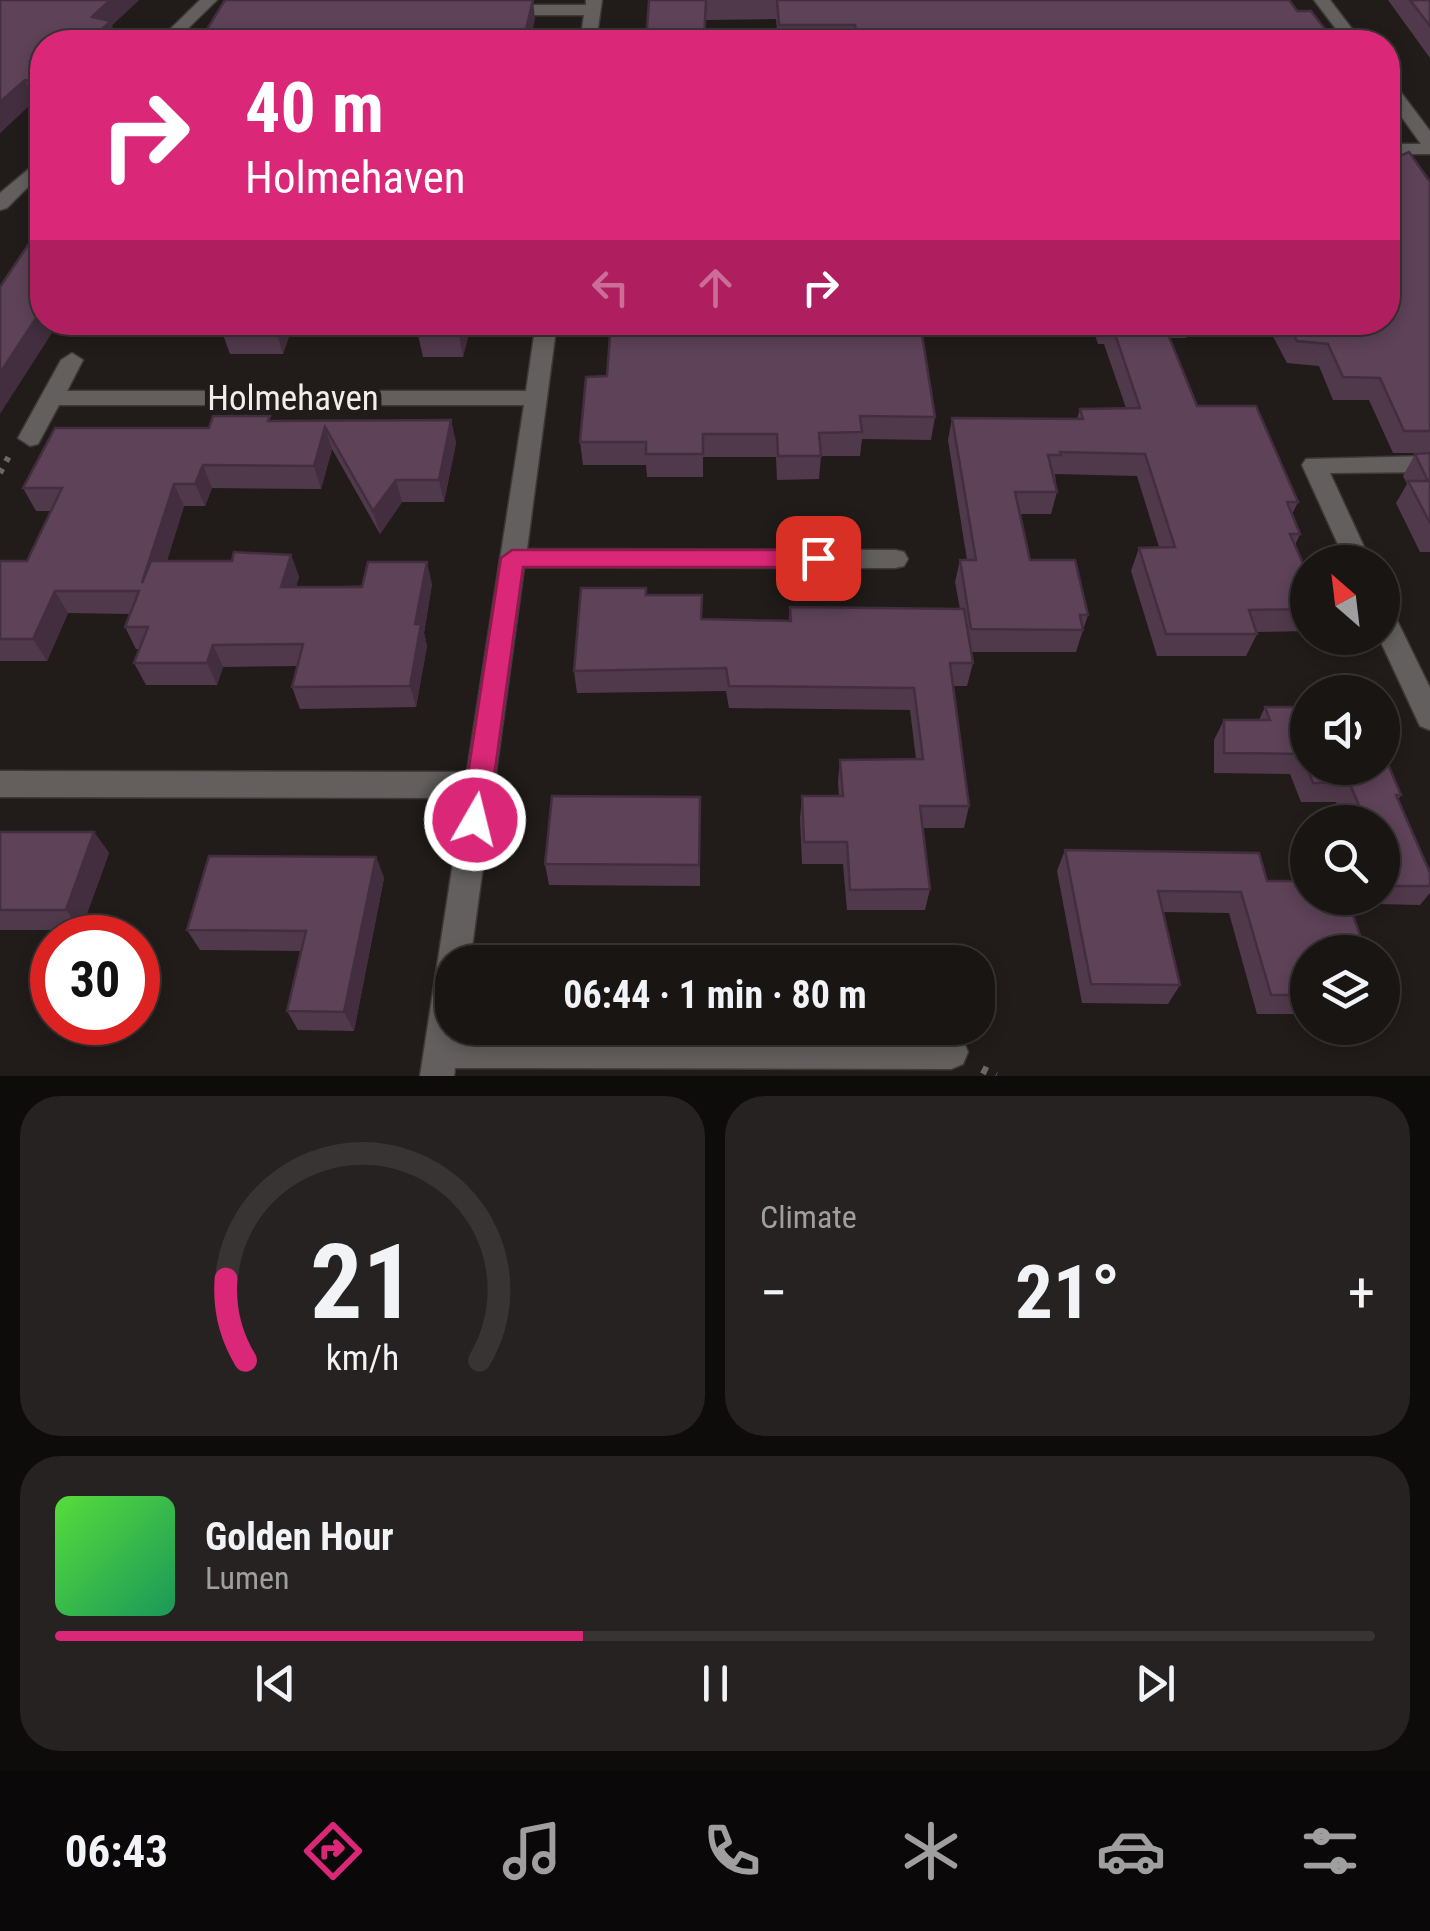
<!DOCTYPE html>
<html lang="en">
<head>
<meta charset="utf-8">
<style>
  :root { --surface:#191513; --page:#262221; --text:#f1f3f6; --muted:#9f9fa0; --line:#373433; --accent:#db2777 }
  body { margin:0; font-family:"Roboto Condensed",sans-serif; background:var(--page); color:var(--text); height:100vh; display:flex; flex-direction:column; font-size:38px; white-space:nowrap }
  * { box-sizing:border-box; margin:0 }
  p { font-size:32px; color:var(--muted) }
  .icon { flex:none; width:55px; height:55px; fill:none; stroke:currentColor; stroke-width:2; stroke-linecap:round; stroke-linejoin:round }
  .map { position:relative; height:1076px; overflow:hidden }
  .panel { display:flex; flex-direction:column; gap:20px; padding:20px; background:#0e0c0a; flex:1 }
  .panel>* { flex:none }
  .guide { position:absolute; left:30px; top:30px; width:1370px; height:305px; border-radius:40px; box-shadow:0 5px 15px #0003,0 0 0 2px var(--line); background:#db2777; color:#fff; overflow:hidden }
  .needle { width:65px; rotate:332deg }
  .tools { position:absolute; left:1290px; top:545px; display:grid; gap:20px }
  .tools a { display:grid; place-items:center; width:110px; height:110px; border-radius:50%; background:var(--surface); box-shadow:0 5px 15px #0003,0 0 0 2px var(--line); font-size:50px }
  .speed { position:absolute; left:30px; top:915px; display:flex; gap:20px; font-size:50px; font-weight:700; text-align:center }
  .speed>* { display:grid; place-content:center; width:130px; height:130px; border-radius:50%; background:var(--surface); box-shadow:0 5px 15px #0003,0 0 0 2px var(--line); line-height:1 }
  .speed .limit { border:15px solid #d22; background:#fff; color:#111 }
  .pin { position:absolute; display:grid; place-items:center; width:85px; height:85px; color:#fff; margin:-42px; border-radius:20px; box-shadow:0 5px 15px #0006 }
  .me { position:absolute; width:110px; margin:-55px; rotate:8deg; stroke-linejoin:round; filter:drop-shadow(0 0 8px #0008) }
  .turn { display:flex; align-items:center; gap:35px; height:210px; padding:0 50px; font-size:45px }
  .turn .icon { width:130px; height:130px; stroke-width:2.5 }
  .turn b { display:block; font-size:70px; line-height:85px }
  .lanes { display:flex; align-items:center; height:95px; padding:0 50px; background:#0003; justify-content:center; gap:50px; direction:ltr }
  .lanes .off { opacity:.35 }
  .big { font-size:75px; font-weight:700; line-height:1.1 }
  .panel .widget { flex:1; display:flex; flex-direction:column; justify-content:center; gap:15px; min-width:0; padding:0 35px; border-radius:40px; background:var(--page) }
  .panel .dial { align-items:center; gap:0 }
  .dial svg { height:260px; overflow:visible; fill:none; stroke:var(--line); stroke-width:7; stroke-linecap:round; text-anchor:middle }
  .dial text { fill:var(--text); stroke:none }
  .song { display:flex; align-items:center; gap:30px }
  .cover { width:120px; height:120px; border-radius:15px; background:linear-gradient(135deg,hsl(110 70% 55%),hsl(150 70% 35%)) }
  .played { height:10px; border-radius:5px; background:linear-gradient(90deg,var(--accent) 40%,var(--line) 40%) }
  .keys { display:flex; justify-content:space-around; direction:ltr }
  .heat { display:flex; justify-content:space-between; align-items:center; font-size:55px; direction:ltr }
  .panel .tiles { flex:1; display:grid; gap:20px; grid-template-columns:1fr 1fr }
  .widget:last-child { grid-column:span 2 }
  .trip { position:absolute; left:435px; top:945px; width:560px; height:100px; border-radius:40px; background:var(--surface); box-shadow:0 5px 15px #0003,0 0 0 2px var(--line); font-weight:700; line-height:100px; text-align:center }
  .tabs { display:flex; height:160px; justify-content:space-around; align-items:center; background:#0a0808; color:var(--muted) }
  .tabs .icon { width:70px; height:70px }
  .tabs .selected { color:var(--accent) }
  .tabs b { font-size:45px; color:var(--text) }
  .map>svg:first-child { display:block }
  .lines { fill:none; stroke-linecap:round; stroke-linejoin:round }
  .minor-casing { stroke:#3e3936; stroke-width:3 }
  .tertiary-casing { stroke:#3e3936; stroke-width:3 }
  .path-far1 { stroke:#6c6764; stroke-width:6; stroke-dasharray:5 8; stroke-linecap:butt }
  .path { stroke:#6c6764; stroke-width:8; stroke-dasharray:6 9; stroke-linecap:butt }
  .minor { fill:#635f5f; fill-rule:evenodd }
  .tertiary { fill:#635f5f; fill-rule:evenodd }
  .wall { fill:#51394c }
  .shaded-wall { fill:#422e3e }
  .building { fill:#5e4258; stroke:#422e3e; stroke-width:2.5 }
  .route { fill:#db2777; stroke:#8e194d; stroke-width:2.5 }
  .labels { text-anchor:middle; stroke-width:10; stroke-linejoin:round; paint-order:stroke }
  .street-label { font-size:35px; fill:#f2edeb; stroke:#211c19 }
</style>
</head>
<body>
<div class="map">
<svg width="1430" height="1076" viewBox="0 0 1430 1076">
  <rect width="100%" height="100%" fill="#211c19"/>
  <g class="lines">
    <defs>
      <g id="minor">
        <polygon points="586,0 602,0 596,42 580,42 584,15 500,15 492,10 500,5 586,5"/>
        <polygon points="1314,0 1330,0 1362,42 1346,42"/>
        <polygon points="1388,82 1394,83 1430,131 1430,154 1388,154 1388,144 1421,144 1388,98"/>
        <polygon points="536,322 557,322 527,549 895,550 904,552 908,559 904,566 895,568 524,567 470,962 452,962 452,1028 461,1028 460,1034 951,1035 963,1040 968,1052 963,1064 951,1069 455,1068 454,1076 420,1076 463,798 0,797 0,771 467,772 524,405 59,405 38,444 30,446 18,438 61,360 72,353 83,360 67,391 526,391"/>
        <polygon points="1430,456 1430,472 1330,473 1371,562 1346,562 1302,465 1306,459"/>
        <polygon points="1382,605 1391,608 1430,688 1430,730 1420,726 1379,638 1382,638"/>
      </g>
      <g id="tertiary">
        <polygon points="200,0 217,0 174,42 157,42"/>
        <polygon points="42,158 42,173 7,208 0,210 0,193"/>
      </g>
    </defs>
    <!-- minor casing -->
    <use href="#minor" class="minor-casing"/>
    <!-- tertiary casing -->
    <use href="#tertiary" class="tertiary-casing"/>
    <!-- path-far1 -->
    <polyline class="path-far1" points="0,473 9,456"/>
    <!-- path -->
    <polyline class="path" points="982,1069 996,1076"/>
    <!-- minor -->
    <use href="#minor" class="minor"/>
    <!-- tertiary -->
    <use href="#tertiary" class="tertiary"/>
  </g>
  <!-- wall -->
  <g class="wall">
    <polygon points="0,0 139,0 112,25 42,42 42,102 34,101 0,133"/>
    <polygon points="649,0 1289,0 1297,11 1335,42 778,42 776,19 706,20"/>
    <polygon points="1388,0 1430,0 1430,58"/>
    <polygon points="1430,182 1430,552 1420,552 1396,503 1407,484 1403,476 1415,454 1420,453 1393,453 1369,400 1333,400 1319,366 1287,363 1268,327 1190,329 1186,338 1170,338 1197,406 1298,502 1292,514 1300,534 1295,545 1308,575 1308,631 1256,632 1257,634 1246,656 1157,656 1131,571 1139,548 1159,547 1137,476 1055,474 1057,492 1051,514 1020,514 1030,560 1088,615 1083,630 1076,652 971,652 973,663 967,686 953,686 969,806 964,828 922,828 930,889 925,910 847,910 843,864 802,864 800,818 802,796 839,796 838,782 840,760 916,759 910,710 729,708 726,691 577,693 574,671 647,595 702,619 789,621 790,607 960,609 955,582 960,560 967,560 948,440 952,418 1077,419 1080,409 1126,408 1104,344 1098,344 1090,322 1388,322"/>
    <polygon points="216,322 294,322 283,354 230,354 222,332 225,323"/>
    <polygon points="390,322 489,322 488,325 471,325 463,357 423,357 418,335 421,324 390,324"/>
    <polygon points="922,322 1008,322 1007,330 923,330"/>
    <polygon points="607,376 935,417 931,440 862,439 860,456 821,456 819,479 777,480 776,457 703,457 703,477 647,477 646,465 583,465 580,442"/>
    <polygon points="451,420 456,443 444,502 402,502 380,534 332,449 321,489 212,488 205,506 184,506 167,561 232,561 291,555 299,577 296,587 432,584 424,633 427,646 416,707 300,709 292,687 297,666 223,667 217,685 146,685 134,663 140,649 136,649 125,627 130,614 68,613 47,661 0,661 0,561 27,561 51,511 36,511 23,488 209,428 272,421"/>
    <polygon points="1265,707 1308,707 1308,768 1401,795 1398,800 1430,873 1430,893 1420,905 1378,904 1375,898 1382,898 1382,822 1344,822 1336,802 1301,802 1290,774 1214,773 1214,740 1224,720 1259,720"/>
    <polygon points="700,797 700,886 549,885 545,864"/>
    <polygon points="0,832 94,832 109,853 81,930 0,930"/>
    <polygon points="1065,850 1267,881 1308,952 1308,1014 1257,1014 1229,913 1163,912 1180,985 1168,1004 1082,1003 1057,871"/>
    <polygon points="376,857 384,878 354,1031 298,1030 287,1011 301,951 200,950 187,930"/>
  </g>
  <!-- shaded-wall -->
  <g class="shaded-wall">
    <polygon points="110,0 139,0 112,25 118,42 88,42 92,17"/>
    <polygon points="533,0 535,19 530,42 523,42"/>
    <polygon points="25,80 34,101 0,133 0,102"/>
    <polygon points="42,309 42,322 59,322 0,414 0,373"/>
    <polygon points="279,322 294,322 283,354 276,331"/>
    <polygon points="462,322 470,322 471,325 463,357 459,335"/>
    <polygon points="451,420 456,443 444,502 439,480"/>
    <polygon points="325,427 332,449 321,489 314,466"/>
    <polygon points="203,465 212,488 205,506 195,484"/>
    <polygon points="396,480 402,502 380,534 373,511"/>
    <polygon points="174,484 184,506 153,605 142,583"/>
    <polygon points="291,555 299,577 289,610 281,587"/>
    <polygon points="427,562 432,584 424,633 427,646 416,707 410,686 415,624"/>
    <polygon points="55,591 68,613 47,661 33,639"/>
    <polygon points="213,645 223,667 217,685 207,663"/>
    <polygon points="94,832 109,853 81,930 66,910"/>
    <polygon points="376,857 384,878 354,1031 344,1012"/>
  </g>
  <!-- building -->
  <g class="building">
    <polygon points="0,0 110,0 92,17 111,21 88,42 42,42 42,82 25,80 0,102"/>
    <polygon points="225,0 533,0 523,42 199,42"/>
    <polygon points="649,0 706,0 704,42 646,42"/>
    <polygon points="777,0 1289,0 1297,11 1311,11 1335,42 858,42 855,25 779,25"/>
    <polygon points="1410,0 1430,0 1430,26"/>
    <polygon points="1409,152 1430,182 1430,431 1404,431 1380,378 1343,377 1328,344 1297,341 1287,322 1388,322 1388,161"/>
    <polygon points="42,237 42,309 0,373 0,287 32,239"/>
    <polygon points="225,322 279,322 276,331 222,332"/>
    <polygon points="422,322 462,322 459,335 418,335"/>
    <polygon points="611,322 920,322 935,417 860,416 862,432 819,433 821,456 778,456 777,434 703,434 703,454 646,454 646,442 580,442 586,377 607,376"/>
    <polygon points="1111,322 1163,322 1197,406 1256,406 1298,502 1287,502 1300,534 1290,534 1308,575 1308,609 1249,610 1257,634 1166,634 1139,548 1175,547 1145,454 1060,452 1061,455 1048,455 1057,492 1015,492 1030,560 1075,560 1088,615 1080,615 1083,630 971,629 960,560 976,560 952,418 1083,419 1080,409 1140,408"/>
    <polygon points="213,416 270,416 268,421 451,420 439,480 396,480 373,511 325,427 314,466 203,465 195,484 174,484 142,583 151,561 232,561 234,552 291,555 281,587 362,587 368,562 427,562 415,624 421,624 410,686 292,687 303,644 213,645 207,663 134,663 148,627 125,627 139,591 55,591 33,639 0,639 0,561 27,561 62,488 23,488 55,428 209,428"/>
    <polygon points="1430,453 1430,523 1408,481 1428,481 1415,454"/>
    <polygon points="581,588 646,588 646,595 702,595 701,619 791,621 790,607 964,609 973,663 950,663 969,806 920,806 930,889 850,890 847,842 804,842 802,796 843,796 840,760 923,759 914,688 729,686 726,668 574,671"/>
    <polygon points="1265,707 1308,707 1308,768 1382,768 1382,750 1401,795 1396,795 1430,873 1430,886 1393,886 1382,862 1382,822 1366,822 1349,782 1313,783 1302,754 1224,753 1224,720 1270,720"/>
    <polygon points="552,796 700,797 699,865 545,864"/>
    <polygon points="0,832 94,832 66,910 0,910"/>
    <polygon points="1065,850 1259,853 1267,881 1308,881 1308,898 1347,898 1366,952 1308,952 1308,995 1271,995 1241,892 1158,891 1180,985 1091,984"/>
    <polygon points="209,856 376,857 344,1012 287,1011 306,931 187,930"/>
  </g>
  <!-- route -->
  <polygon class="route" points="512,550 818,550 830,558 818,567 523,567 488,820 484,829 475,832 465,829 461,820 501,558"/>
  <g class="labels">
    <!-- street labels -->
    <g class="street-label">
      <text x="293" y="410">Holmehaven</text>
    </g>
  </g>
</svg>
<div class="tools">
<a><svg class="needle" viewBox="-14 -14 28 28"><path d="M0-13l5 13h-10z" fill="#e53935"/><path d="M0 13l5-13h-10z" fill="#9f9fa0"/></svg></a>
<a><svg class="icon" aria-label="sound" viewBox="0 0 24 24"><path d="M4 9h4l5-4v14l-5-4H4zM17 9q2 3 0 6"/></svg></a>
<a><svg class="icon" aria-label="search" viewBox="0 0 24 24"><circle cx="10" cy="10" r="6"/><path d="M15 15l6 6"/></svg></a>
<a><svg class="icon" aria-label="layers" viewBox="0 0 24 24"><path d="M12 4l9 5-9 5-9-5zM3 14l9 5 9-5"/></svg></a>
</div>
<div class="speed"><div class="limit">30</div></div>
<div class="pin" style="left:818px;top:558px;background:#d93025"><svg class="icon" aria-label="arrive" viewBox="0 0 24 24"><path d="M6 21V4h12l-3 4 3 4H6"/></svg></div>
<svg class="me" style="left:475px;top:820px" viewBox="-20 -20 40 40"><circle r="17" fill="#db2777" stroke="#fff" stroke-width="3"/><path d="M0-11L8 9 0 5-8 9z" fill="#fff"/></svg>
<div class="trip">06:44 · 1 min · 80 m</div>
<div class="guide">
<div class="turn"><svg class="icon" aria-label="right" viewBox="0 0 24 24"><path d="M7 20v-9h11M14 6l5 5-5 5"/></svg><div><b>40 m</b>Holmehaven</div></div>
<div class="lanes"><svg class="icon off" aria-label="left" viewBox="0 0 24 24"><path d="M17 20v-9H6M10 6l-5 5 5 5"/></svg><svg class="icon off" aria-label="ahead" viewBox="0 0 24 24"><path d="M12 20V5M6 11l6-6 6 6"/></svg><svg class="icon" aria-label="right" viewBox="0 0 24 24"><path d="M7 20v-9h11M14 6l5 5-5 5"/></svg></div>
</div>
</div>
<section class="panel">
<div class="tiles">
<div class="widget dial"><svg viewBox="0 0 100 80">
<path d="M14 69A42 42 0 1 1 86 69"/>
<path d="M14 69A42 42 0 0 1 8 44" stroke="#db2777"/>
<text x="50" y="56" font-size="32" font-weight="700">21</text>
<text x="50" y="72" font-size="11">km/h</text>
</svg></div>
<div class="widget"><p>Climate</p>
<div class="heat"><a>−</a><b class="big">21°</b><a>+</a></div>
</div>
<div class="widget">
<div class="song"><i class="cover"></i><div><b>Golden Hour</b><p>Lumen</p></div></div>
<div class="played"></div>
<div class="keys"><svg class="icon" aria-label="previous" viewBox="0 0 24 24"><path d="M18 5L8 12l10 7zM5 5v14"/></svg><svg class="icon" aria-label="pause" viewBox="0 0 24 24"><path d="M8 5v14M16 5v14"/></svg><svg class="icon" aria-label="next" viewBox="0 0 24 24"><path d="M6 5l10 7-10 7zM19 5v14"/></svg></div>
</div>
</div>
</section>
<nav class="tabs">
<b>06:43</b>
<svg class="icon selected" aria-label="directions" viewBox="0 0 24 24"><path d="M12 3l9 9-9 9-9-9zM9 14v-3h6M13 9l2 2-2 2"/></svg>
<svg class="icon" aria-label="music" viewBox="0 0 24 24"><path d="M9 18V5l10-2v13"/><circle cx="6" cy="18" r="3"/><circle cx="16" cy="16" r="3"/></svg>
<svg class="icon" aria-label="phone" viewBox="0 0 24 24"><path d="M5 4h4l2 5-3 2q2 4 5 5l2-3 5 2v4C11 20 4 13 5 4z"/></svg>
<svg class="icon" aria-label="climate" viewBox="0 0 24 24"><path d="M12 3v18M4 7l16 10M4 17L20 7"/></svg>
<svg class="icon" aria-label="car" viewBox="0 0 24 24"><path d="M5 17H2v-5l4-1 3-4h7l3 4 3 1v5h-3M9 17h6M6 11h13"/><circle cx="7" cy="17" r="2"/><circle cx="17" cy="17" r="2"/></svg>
<svg class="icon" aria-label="filters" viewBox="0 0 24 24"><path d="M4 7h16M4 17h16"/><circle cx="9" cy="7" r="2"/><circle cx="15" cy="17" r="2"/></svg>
</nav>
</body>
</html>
